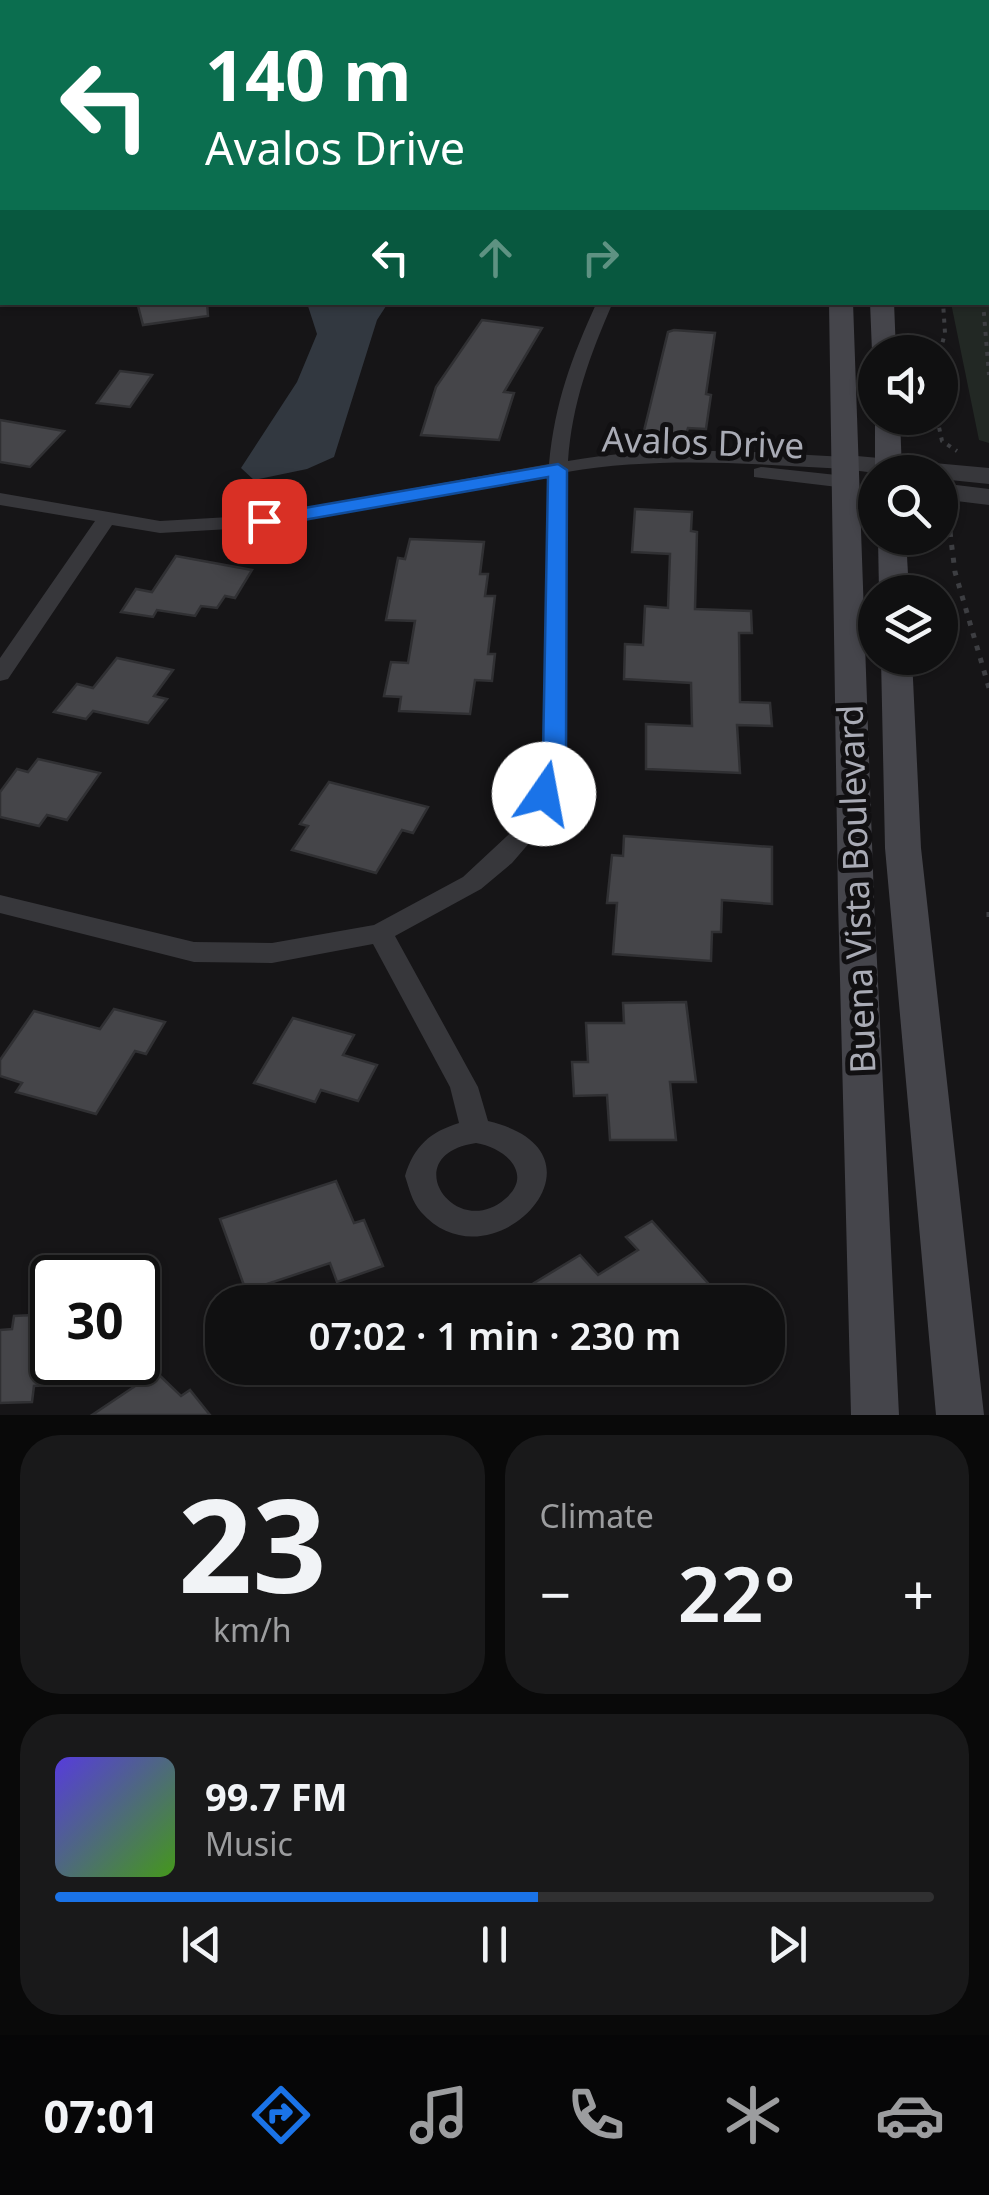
<!DOCTYPE html>
<html lang="en">
<head>
<meta charset="utf-8">
<style>
  :root { --surface:#101011; --page:#19191a; --text:#f1f3f6; --muted:#9c9d9f; --line:#303031; --accent:#1a73e8 }
  body { margin:0; font-family:"Noto Sans",sans-serif; background:var(--page); color:var(--text); height:100vh; display:flex; flex-direction:column; font-size:38px; white-space:nowrap }
  * { box-sizing:border-box; margin:0 }
  p { font-size:32px; color:var(--muted) }
  .icon { flex:none; width:55px; height:55px; fill:none; stroke:currentColor; stroke-width:2; stroke-linecap:round; stroke-linejoin:round }
  .map { position:relative; height:1415px; overflow:hidden }
  .sheet { display:flex; flex-direction:column; gap:20px; padding:20px; background:#090909; flex:1 }
  .sheet>* { flex:none }
  .guide { position:absolute; left:0px; top:0px; width:990px; height:305px; box-shadow:0 2px 8px #0004,0 0 0 2px var(--line); background:#0b6e4f; color:#fff; overflow:hidden }
  .fabs { position:absolute; left:858px; top:335px; display:grid; gap:20px }
  .fabs a { display:grid; place-items:center; width:100px; height:100px; border-radius:50%; background:var(--surface); box-shadow:0 2px 8px #0004,0 0 0 2px var(--line); font-size:50px }
  .speed { position:absolute; left:30px; top:1255px; display:flex; gap:20px; font-size:50px; font-weight:700; text-align:center }
  .speed>* { display:grid; place-content:center; width:130px; height:130px; border-radius:50%; background:var(--surface); box-shadow:0 2px 8px #0004,0 0 0 2px var(--line); line-height:1 }
  .speed .limit { border:5px solid #111; border-radius:15px; background:#fff; color:#111 }
  .pin { position:absolute; display:grid; place-items:center; width:85px; height:85px; color:#fff; margin:-42px; border-radius:20px; box-shadow:0 5px 15px #0006 }
  .me { position:absolute; width:110px; margin:-55px; rotate:12deg; stroke-linejoin:round; filter:drop-shadow(0 0 8px #0008) }
  .turn { display:flex; align-items:center; gap:35px; height:210px; padding:0 40px; font-size:45px }
  .turn .icon { width:130px; height:130px; stroke-width:2.5 }
  .turn b { display:block; font-size:70px; line-height:85px }
  .lanes { display:flex; align-items:center; height:95px; padding:0 40px; background:#0003; justify-content:center; gap:50px; direction:ltr }
  .lanes .off { opacity:.35 }
  .big { font-size:75px; font-weight:600; line-height:1.1 }
  .sheet .card { flex:1; display:flex; flex-direction:column; justify-content:center; gap:15px; min-width:0; padding:0 35px; border-radius:40px; background:var(--page) }
  .sheet .dial { align-items:center; gap:0 }
  .dial b { font-size:130px; line-height:1 }
  .song { display:flex; align-items:center; gap:30px }
  .cover { width:120px; height:120px; border-radius:15px; background:linear-gradient(135deg,hsl(250 70% 55%),hsl(100 70% 35%)) }
  .played { height:10px; border-radius:5px; background:linear-gradient(90deg,var(--accent) 55%,var(--line) 55%) }
  .keys { display:flex; justify-content:space-around; direction:ltr }
  .heat { display:flex; justify-content:space-between; align-items:center; font-size:55px; direction:ltr }
  .sheet .tiles { flex:1; display:grid; gap:20px; grid-template-columns:1fr 1fr }
  .card:last-child { grid-column:span 2 }
  .trip { position:absolute; left:205px; top:1285px; width:580px; height:100px; border-radius:40px; background:var(--surface); box-shadow:0 2px 8px #0004,0 0 0 2px var(--line); font-weight:600; line-height:100px; text-align:center }
  .dock { display:flex; height:160px; justify-content:space-around; align-items:center; background:#060607; color:var(--muted) }
  .dock .icon { width:70px; height:70px }
  .dock .on { color:var(--accent) }
  .dock b { font-size:45px; color:var(--text) }
  .map>svg:first-child { display:block }
  .green { fill:#222824 }
  .water { fill:#323840 }
  .building { fill:#454549; stroke:#303033; stroke-width:2.5 }
  .lines { fill:none; stroke-linecap:round; stroke-linejoin:round }
  .path-far1 { stroke:#3d3e42; stroke-width:4; stroke-dasharray:4 6; stroke-linecap:butt }
  .path { stroke:#3d3e42; stroke-width:5; stroke-dasharray:5 8; stroke-linecap:butt }
  .minor { fill:#37373b; fill-rule:evenodd }
  .tertiary { fill:#37373b; fill-rule:evenodd }
  .secondary { fill:#45454b; fill-rule:evenodd }
  .route { fill:#1a73e8; stroke:#114b97; stroke-width:2.5 }
  .labels { text-anchor:middle; stroke-width:10; stroke-linejoin:round; paint-order:stroke }
  .street-label { font-size:35px; fill:#a9abb5; stroke:#111012 }
</style>
</head>
<body>
<div class="map">
<svg width="989" height="1415" viewBox="0 0 989 1415">
  <rect width="100%" height="100%" fill="#161517"/>
  <!-- green -->
  <polygon class="green" points="891,0 989,0 989,443 979,440 951,303 988,302 988,2"/>
  <!-- water -->
  <polygon class="water" points="307,303 388,303 377,320 334,457 307,469 254,480 241,468 297,382 317,334"/>
  <!-- building -->
  <g class="building">
    <polygon points="137,302 207,302 208,316 143,325"/>
    <polygon points="482,320 542,328 504,392 514,393 499,440 421,435 436,387"/>
    <polygon points="674,330 715,333 706,394 711,395 706,429 688,428 686,435 644,431 668,332"/>
    <polygon points="120,371 152,375 130,407 97,403"/>
    <polygon points="0,420 64,431 30,467 0,462"/>
    <polygon points="635,509 692,512 691,531 697,532 695,609 751,611 752,633 739,633 740,702 770,703 772,726 737,725 740,773 646,769 646,724 692,726 691,683 624,679 625,644 643,645 645,606 668,608 670,554 632,552"/>
    <polygon points="410,539 484,542 480,574 488,574 485,596 495,596 488,654 495,654 492,681 475,680 470,714 399,711 401,697 384,696 391,662 408,663 415,621 386,620 398,558 405,559"/>
    <polygon points="176,556 252,570 235,598 225,596 217,608 201,606 195,616 157,610 153,617 121,612 136,589 152,592"/>
    <polygon points="117,658 173,670 154,696 167,699 148,723 93,711 86,719 54,712 77,684 93,688"/>
    <polygon points="38,759 100,773 67,820 47,815 39,826 0,817 0,792 17,769 28,772"/>
    <polygon points="329,782 428,807 413,833 402,830 376,873 292,850 308,826 300,824"/>
    <polygon points="624,836 772,847 772,904 722,900 721,932 712,932 711,961 613,954 617,903 607,903 612,855 623,856"/>
    <polygon points="686,1002 696,1082 670,1082 676,1140 610,1140 607,1095 574,1096 572,1062 588,1062 586,1023 624,1023 623,1003"/>
    <polygon points="114,1009 165,1022 146,1054 135,1051 96,1114 16,1092 22,1083 0,1076 0,1060 34,1011 100,1029"/>
    <polygon points="293,1018 354,1035 343,1055 377,1065 358,1101 321,1090 315,1102 254,1083"/>
    <polygon points="336,1181 354,1223 364,1220 383,1266 337,1282 330,1263 246,1291 220,1219"/>
    <polygon points="652,1221 725,1302 550,1302 534,1283 580,1255 598,1275 638,1250 626,1237"/>
    <polygon points="52,1314 52,1362 68,1362 66,1384 34,1386 32,1402 0,1403 0,1330 12,1329 14,1316"/>
    <polygon points="156,1372 181,1396 190,1390 210,1415 92,1415"/>
  </g>
  <g class="lines">
    <!-- path-far1 -->
    <g class="path-far1">
      <polyline points="983,302 989,375"/>
      <polyline points="940,352 945,333 943,302"/>
      <polyline points="937,418 942,441 957,451"/>
      <polyline points="950,534 953,514"/>
    </g>
    <!-- path -->
    <g class="path">
      <polyline points="950,532 955,572 989,688"/>
      <polyline points="989,912 989,919"/>
    </g>
    <!-- minor -->
    <g class="minor">
      <polygon points="644,0 679,0 680,2 646,2"/>
      <rect x="0" y="7" width="2" height="8"/>
      <polygon points="2,77 2,85 0,86 0,78"/>
      <path d="M597,302H613C590,355 572,403 568,461C659,444 754,452 846,457L855,463L846,469C754,464 659,456 567,472V756L543,827L512,863L481,889L395,936L478,1087L488,1121C624,1153 491,1292 421,1212C412,1202 409,1188 405,1176C414,1146 430,1132 459,1123L450,1087L373,944L272,963L194,962L0,913V895L194,942L272,943L374,925L463,877L520,824L543,756L548,476L264,527L160,533L112,525L8,679L0,681V658L95,521L0,505V493L160,521L264,515L549,464C555,402 571,359 597,302ZM476,1143C504,1147 535,1174 505,1199C455,1242 395,1155 476,1143Z"/>
      <polygon points="761,467 846,476 856,482 846,488 754,477 754,469"/>
    </g>
    <!-- tertiary -->
    <g class="tertiary">
      <polygon points="846,455 989,468 989,484 940,479 940,472 875,473 837,468 833,463 837,458"/>
      <polygon points="940,483 989,489 989,505 940,499"/>
    </g>
    <!-- secondary -->
    <g class="secondary">
      <polygon points="828,0 846,0 847,2 830,2"/>
      <polygon points="858,0 876,0 876,2 859,2"/>
      <polygon points="829,302 853,302 874,900 899,1415 851,1415 838,900"/>
      <polygon points="870,302 894,302 896,352 875,352 875,357 872,352"/>
      <polygon points="875,416 900,418 902,472 875,472"/>
      <polygon points="878,538 906,538 909,592 879,592"/>
      <polygon points="881,658 912,658 921,848 984,1415 936,1415 885,848"/>
    </g>
  </g>
  <!-- route -->
  <polygon class="route" points="558,464 567,470 566,756 556,794 544,802 532,794 543,756 548,477 264,527 254,521 264,515"/>
  <g class="labels">
    <!-- street labels -->
    <g class="street-label">
      <text transform="translate(703 443) rotate(2)" y="12">Avalos Drive</text>
      <text transform="translate(857 889) rotate(-92)" y="12">Buena Vista Boulevard</text>
    </g>
  </g>
</svg>
<div class="fabs">
<a><svg class="icon" aria-label="sound" viewBox="0 0 24 24"><path d="M4 9h4l5-4v14l-5-4H4zM17 9q2 3 0 6"/></svg></a>
<a><svg class="icon" aria-label="search" viewBox="0 0 24 24"><circle cx="10" cy="10" r="6"/><path d="M15 15l6 6"/></svg></a>
<a><svg class="icon" aria-label="layers" viewBox="0 0 24 24"><path d="M12 4l9 5-9 5-9-5zM3 14l9 5 9-5"/></svg></a>
</div>
<div class="speed"><div class="limit">30</div></div>
<div class="pin" style="left:264px;top:521px;background:#d93025"><svg class="icon" aria-label="arrive" viewBox="0 0 24 24"><path d="M6 21V4h12l-3 4 3 4H6"/></svg></div>
<svg class="me" style="left:544px;top:794px" viewBox="-20 -20 40 40"><circle r="19" fill="#fff"/><path d="M0-13L10 11 0 6-10 11z" fill="#1a73e8"/></svg>
<div class="trip">07:02 · 1 min · 230 m</div>
<div class="guide">
<div class="turn"><svg class="icon" aria-label="left" viewBox="0 0 24 24"><path d="M17 20v-9H6M10 6l-5 5 5 5"/></svg><div><b>140 m</b>Avalos Drive</div></div>
<div class="lanes"><svg class="icon" aria-label="left" viewBox="0 0 24 24"><path d="M17 20v-9H6M10 6l-5 5 5 5"/></svg><svg class="icon off" aria-label="ahead" viewBox="0 0 24 24"><path d="M12 20V5M6 11l6-6 6 6"/></svg><svg class="icon off" aria-label="right" viewBox="0 0 24 24"><path d="M7 20v-9h11M14 6l5 5-5 5"/></svg></div>
</div>
</div>
<section class="sheet">
<div class="tiles">
<div class="card dial"><b>23</b><p>km/h</p></div>
<div class="card"><p>Climate</p>
<div class="heat"><a>−</a><b class="big">22°</b><a>+</a></div>
</div>
<div class="card">
<div class="song"><i class="cover"></i><div><b>99.7 FM</b><p>Music</p></div></div>
<div class="played"></div>
<div class="keys"><svg class="icon" aria-label="previous" viewBox="0 0 24 24"><path d="M18 5L8 12l10 7zM5 5v14"/></svg><svg class="icon" aria-label="pause" viewBox="0 0 24 24"><path d="M8 5v14M16 5v14"/></svg><svg class="icon" aria-label="next" viewBox="0 0 24 24"><path d="M6 5l10 7-10 7zM19 5v14"/></svg></div>
</div>
</div>
</section>
<nav class="dock">
<b>07:01</b>
<svg class="icon on" aria-label="directions" viewBox="0 0 24 24"><path d="M12 3l9 9-9 9-9-9zM9 14v-3h6M13 9l2 2-2 2"/></svg>
<svg class="icon" aria-label="music" viewBox="0 0 24 24"><path d="M9 18V5l10-2v13"/><circle cx="6" cy="18" r="3"/><circle cx="16" cy="16" r="3"/></svg>
<svg class="icon" aria-label="phone" viewBox="0 0 24 24"><path d="M5 4h4l2 5-3 2q2 4 5 5l2-3 5 2v4C11 20 4 13 5 4z"/></svg>
<svg class="icon" aria-label="climate" viewBox="0 0 24 24"><path d="M12 3v18M4 7l16 10M4 17L20 7"/></svg>
<svg class="icon" aria-label="car" viewBox="0 0 24 24"><path d="M5 17H2v-5l4-1 3-4h7l3 4 3 1v5h-3M9 17h6M6 11h13"/><circle cx="7" cy="17" r="2"/><circle cx="17" cy="17" r="2"/></svg>
</nav>
</body>
</html>
